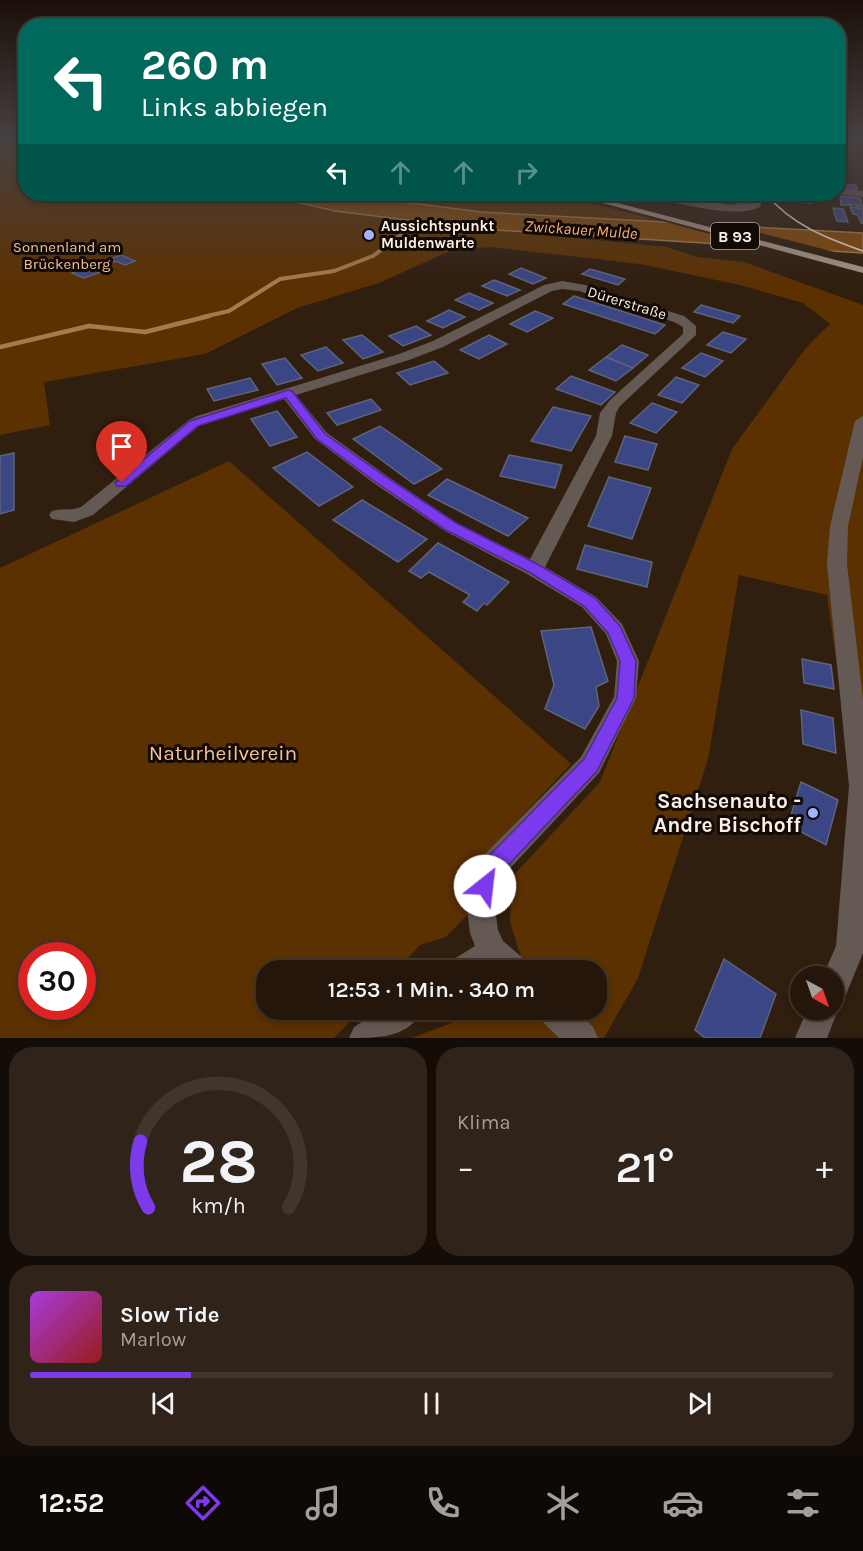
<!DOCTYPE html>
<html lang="de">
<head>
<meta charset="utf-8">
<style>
  :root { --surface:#24160b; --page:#302319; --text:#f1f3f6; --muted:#a39f9d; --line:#41352c; --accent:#7c3aed }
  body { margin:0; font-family:Karla,sans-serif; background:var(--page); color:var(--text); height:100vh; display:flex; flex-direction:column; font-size:22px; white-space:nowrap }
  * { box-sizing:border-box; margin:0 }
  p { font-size:20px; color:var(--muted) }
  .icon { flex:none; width:33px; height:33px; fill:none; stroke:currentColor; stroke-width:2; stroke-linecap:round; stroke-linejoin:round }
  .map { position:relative; height:1038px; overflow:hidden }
  .side { display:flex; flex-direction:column; gap:9px; padding:9px; background:#140c06; flex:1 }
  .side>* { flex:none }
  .top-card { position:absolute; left:18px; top:18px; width:828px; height:183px; border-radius:24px; box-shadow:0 3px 9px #0003,0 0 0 2px var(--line); background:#00695c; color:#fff; overflow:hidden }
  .needle { width:39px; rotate:140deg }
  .fabs { position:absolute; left:790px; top:966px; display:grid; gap:12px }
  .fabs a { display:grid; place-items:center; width:54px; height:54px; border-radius:50%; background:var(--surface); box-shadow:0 3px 9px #0003,0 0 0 2px var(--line); font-size:30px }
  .speed { position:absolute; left:18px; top:942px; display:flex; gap:12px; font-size:30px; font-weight:700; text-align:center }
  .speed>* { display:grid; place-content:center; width:78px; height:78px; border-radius:50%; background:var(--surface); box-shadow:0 3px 9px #0003,0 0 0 2px var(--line); line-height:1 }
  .speed .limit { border:9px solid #d22; background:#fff; color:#111 }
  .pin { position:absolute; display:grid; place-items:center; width:51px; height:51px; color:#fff; margin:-62px -26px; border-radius:50% 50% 50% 0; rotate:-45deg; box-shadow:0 0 6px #0007 }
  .pin .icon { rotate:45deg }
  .me { position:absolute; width:66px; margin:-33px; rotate:29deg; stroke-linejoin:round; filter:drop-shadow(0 0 4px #0008) }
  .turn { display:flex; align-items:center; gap:21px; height:126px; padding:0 24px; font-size:27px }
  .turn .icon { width:78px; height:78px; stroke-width:2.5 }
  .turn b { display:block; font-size:42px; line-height:51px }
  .lanes { display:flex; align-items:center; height:57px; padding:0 24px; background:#0003; justify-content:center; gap:30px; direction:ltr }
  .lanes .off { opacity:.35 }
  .big { font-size:45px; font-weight:600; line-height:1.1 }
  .side .tile { flex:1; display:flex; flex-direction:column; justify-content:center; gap:9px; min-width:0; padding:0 21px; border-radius:24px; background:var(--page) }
  .side .dial { align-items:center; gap:0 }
  .dial svg { height:156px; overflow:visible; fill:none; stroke:var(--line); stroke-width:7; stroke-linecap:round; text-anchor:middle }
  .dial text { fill:var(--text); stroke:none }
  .song { display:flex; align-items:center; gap:18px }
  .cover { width:72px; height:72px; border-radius:9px; background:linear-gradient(135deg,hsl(280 70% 55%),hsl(0 70% 35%)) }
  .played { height:6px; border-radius:3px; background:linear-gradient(90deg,var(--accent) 20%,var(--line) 20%) }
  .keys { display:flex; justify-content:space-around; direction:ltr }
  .heat { display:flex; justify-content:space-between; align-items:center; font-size:33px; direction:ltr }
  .side .tiles { flex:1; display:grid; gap:9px; grid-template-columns:1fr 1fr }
  .tile:last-child { grid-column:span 2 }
  .trip { position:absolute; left:256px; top:960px; width:351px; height:60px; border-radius:24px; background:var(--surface); box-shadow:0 3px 9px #0003,0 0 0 2px var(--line); font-weight:600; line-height:60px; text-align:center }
  .dock { display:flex; height:96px; justify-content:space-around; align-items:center; background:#0e0904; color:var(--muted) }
  .dock .icon { width:42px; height:42px }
  .dock .active { color:var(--accent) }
  .dock b { font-size:27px; color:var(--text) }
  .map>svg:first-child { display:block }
  .green { fill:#5c3102; fill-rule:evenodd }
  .water { fill:#824809; stroke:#a77a4b; stroke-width:1.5 }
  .pier { fill:#301e0f }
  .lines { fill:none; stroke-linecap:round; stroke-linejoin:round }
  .stream-far1 { stroke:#a77a4b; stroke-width:4 }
  .stream { stroke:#a77a4b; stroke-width:4.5 }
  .building { fill:#3b4684; stroke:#5e647b; stroke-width:1.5 }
  .minor { fill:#645a53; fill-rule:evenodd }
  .major { fill:#a59182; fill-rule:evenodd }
  .tram { stroke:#e6d9ce; stroke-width:1.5 }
  .route { fill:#7c3aed; stroke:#51269a; stroke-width:1.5 }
  .poi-dot { fill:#a2b2fd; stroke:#120a05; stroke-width:2 }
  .labels { text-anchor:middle; stroke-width:6; stroke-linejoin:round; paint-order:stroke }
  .far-poi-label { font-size:15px; font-weight:bold; fill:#fcefe5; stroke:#120a05; text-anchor:start }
  .far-park-label { font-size:15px; fill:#f4c198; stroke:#120a05 }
  .far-street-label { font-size:15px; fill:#fcefe5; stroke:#120a05 }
  .far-water-label { font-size:16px; font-style:italic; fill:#f4b078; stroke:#120a05 }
  .shield { fill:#120a05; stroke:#b6aaa2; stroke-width:1.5 }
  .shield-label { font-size:16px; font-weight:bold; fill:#fcefe5 }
  .near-park-label { font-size:21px; fill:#f4c198; stroke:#120a05 }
  .near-poi-label { font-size:21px; font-weight:bold; fill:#fcefe5; stroke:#120a05; text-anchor:end }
</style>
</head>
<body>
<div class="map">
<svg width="863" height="1038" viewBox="0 0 863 1038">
  <rect width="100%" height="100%" fill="#301e0f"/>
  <!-- green -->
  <g class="green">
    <polygon points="0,139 25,139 26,194 261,194 335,211 480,229 667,247 697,257 744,262 863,305 863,853 827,595 739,575 708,759 638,978 604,1038 412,1038 485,1010 597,1010 597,970 525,970 510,922 512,877 600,782 732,449 805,349 830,324 803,303 740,285 640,264 491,247 452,250 379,283 297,308 205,354 44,382 50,425 0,435"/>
    <polygon points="340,194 555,194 664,222 444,209"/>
    <path d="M229,461L571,764L473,868L468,914L446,937L420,945L397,970H267V1010H361L334,1038H0V568ZM32,956H82V1006H32Z"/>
  </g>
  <!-- water -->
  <polygon class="water" points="261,194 340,194 482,212 863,233 863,253 480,229 335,211"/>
  <!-- pier -->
  <polygon class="pier" points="651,218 719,222 850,256 772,251"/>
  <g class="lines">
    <!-- stream-far1 -->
    <g class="stream-far1">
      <polyline points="421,226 437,220"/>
      <polyline points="203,317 229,311 280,279 334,271 373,256 402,234"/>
    </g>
    <!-- stream -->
    <polyline class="stream" points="0,347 89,326 145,332 209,316"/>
  </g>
  <!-- building -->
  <g class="building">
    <polygon points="838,184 856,185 858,191 838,189"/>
    <polygon points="782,194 821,195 823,199 805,198 813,202 810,203 786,201"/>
    <polygon points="840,196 860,198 863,209 856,209 856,207 860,206 858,205 841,205"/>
    <polygon points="735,197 752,198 752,204 742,206 731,201 735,200"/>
    <polygon points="850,207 863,209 863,223 861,223 858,215 853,214"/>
    <polygon points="833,208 843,209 848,222 837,221"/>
    <polygon points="121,255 135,261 125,265 116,261 102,266 109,269 84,278 72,273"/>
    <polygon points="521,268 546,278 533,284 509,274"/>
    <polygon points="590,269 625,279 618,285 582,274"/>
    <polygon points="494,280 520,290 507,296 482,286"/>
    <polygon points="469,293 493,303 479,310 455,300"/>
    <polygon points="574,296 665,325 655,334 563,304"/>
    <polygon points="701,305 740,316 733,323 694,312"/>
    <polygon points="449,310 465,317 443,328 427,321"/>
    <polygon points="535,311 553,318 527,332 510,324"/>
    <polygon points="416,326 431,335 403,346 389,336"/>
    <polygon points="723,332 746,339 731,353 707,345"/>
    <polygon points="362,335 383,352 363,359 343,340"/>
    <polygon points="489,335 507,344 479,359 460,350"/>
    <polygon points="622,345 648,355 633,368 606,357"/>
    <polygon points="326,347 343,363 318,371 301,355"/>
    <polygon points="701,353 723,361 705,377 682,368"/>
    <polygon points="606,357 633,368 616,381 589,370"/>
    <polygon points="285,358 302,378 277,385 262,364"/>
    <polygon points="434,361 448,373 410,385 397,373"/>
    <polygon points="571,376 615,392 601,405 556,389"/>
    <polygon points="676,377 699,385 682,403 658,395"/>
    <polygon points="250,378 258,390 214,401 207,389"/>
    <polygon points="371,399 381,410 337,425 327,413"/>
    <polygon points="652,403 677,412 656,433 630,423"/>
    <polygon points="553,407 591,416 571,451 531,441"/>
    <polygon points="277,411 297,437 270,446 251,419"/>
    <polygon points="380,426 442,469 414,484 353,439"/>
    <polygon points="625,436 657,444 648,470 615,462"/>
    <polygon points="307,452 353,487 319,506 273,468"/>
    <polygon points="14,453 14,510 0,514 0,456"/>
    <polygon points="509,455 562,465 555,488 500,476"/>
    <polygon points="609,477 651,488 632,539 588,526"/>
    <polygon points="447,479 528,518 508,536 428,495"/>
    <polygon points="362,500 427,539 398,562 333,520"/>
    <polygon points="438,543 509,582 487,605 484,603 477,611 463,602 470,595 429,572 421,578 409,571"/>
    <polygon points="585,545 652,562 647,587 577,569"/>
    <polygon points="591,627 608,681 596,687 599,706 585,729 545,709 554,685 541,631"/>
    <polygon points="802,659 831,665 834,689 804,683"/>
    <polygon points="801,710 833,718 836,753 803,744"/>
    <polygon points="801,782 838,800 826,845 788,825"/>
    <polygon points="724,959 776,994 760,1038 705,1038 695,1030"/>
  </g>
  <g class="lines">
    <!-- minor -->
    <g class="minor">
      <polygon points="838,143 848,147 844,149 838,148"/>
      <polygon points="838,189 863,191 863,197 835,194 838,194"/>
      <path d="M641,194C678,190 714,208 751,204V194H759L761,206C741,221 671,201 646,197Z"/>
      <path d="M562,281L585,285L684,316L696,326V335L620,406L616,413L612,436L545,567L596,597L622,624L639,661L636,698L599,773L501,878L494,902L498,930L503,941L524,959L528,970H450L454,959L475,946L470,933L466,902L479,860L581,757L614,697L617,661L606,634L582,607L527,574L445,531L375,484L315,439L284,399L199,426L93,515L74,522L52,519L49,515L52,511C62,508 71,511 81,507L189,420L197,416L399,354L433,341L544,285ZM562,289L579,291L674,322L683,327V334L610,400L600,413L596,436L530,559L457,523L387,476L327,433L296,395L409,360L443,347L552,291Z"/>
      <polygon points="863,416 863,457 848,526 847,564 863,699 863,953 845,997 835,1001 838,1010 827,1038 795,1038 807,1010 834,1010 834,976 823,976 836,946 849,786 827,564 830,526 855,421"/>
      <path d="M380,1010H422C409,1038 379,1038 349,1038L354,1027Z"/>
      <polygon points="538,1010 575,1010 593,1027 598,1038 559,1038 542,1021"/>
    </g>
    <!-- major -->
    <polygon class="major" points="569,194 583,194 863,267 863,273"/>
    <!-- tram -->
    <path class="tram" d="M766,194C792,225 826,238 863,251"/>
  </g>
  <!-- sky -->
  <linearGradient id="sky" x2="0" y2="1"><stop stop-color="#1a1008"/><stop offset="0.49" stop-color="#484142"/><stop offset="1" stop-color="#484142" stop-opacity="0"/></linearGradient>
  <rect width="863" height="284" fill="url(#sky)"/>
  <!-- route -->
  <polygon class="route" points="288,390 292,391 325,434 386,477 456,523 539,565 595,598 620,626 636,661 634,698 597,771 498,876 492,893 485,896 477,893 474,886 482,863 584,759 617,698 620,661 608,633 584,606 529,572 446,530 377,483 317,439 286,398 198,426 126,486 117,486 115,483 190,421"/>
  <!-- markers -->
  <g class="poi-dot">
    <circle cx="369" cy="235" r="6"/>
    <circle cx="813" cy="813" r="6"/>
  </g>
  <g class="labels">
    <!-- far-poi labels -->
    <g class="far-poi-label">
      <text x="381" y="231">Aussichtspunkt<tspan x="381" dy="17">Muldenwarte</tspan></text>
    </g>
    <!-- far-park labels -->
    <g class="far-park-label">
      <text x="67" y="252">Sonnenland am<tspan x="67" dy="17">Brückenberg</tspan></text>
    </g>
    <!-- far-street labels -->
    <g class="far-street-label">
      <text transform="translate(627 303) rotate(17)" y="5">Dürerstraße</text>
    </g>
    <!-- far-water labels -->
    <g class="far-water-label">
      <text transform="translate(581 229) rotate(4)" y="6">Zwickauer Mulde</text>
    </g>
    <!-- shield labels -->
    <rect class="shield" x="711" y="223" width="48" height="26" rx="4.5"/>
    <g class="shield-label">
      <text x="735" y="242">B 93</text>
    </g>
    <!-- near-park labels -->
    <g class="near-park-label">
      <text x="223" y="760">Naturheilverein</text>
    </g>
    <!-- near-poi labels -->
    <g class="near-poi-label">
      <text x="801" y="808">Sachsenauto -<tspan x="801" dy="24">Andre Bischoff</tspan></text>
    </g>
  </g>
</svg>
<div class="fabs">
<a><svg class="needle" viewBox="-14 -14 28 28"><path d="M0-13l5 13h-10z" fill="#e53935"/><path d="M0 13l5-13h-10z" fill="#a39f9d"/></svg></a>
</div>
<div class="speed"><div class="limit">30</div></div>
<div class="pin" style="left:122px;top:483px;background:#d93025"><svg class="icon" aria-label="arrive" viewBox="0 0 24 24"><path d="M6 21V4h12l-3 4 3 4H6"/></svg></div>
<svg class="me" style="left:485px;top:886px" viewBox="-20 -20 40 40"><circle r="19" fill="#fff"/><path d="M0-13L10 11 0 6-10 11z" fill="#7c3aed"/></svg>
<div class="trip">12:53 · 1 Min. · 340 m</div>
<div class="top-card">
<div class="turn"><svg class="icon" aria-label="left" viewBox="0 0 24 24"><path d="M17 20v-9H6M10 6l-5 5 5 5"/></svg><div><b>260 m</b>Links abbiegen</div></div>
<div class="lanes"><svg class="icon" aria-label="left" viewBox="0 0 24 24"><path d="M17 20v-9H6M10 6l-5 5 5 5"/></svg><svg class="icon off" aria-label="ahead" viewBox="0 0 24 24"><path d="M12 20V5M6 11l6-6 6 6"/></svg><svg class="icon off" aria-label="ahead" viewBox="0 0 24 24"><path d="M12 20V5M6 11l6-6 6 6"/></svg><svg class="icon off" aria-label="right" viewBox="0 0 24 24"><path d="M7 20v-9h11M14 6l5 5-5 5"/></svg></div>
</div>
</div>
<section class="side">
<div class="tiles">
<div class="tile dial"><svg viewBox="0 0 100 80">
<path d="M14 69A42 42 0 1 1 86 69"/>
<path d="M14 69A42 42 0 0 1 10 35" stroke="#7c3aed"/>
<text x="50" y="56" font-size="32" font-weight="700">28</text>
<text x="50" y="72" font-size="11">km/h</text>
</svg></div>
<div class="tile"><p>Klima</p>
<div class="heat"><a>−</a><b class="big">21°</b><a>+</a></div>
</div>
<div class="tile">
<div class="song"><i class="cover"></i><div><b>Slow Tide</b><p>Marlow</p></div></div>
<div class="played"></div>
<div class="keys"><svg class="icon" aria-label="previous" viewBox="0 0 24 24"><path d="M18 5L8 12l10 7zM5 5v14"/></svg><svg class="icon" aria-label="pause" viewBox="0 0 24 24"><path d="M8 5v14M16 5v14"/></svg><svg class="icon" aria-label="next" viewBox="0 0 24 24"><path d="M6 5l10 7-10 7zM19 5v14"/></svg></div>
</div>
</div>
</section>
<nav class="dock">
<b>12:52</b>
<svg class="icon active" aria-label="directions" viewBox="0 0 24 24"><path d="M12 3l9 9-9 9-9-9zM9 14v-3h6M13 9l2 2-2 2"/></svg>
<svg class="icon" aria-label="music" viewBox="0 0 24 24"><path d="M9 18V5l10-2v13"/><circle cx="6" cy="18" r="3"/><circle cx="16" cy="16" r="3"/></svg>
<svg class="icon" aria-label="phone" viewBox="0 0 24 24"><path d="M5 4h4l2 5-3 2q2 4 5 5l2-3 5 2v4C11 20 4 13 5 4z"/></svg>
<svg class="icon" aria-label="climate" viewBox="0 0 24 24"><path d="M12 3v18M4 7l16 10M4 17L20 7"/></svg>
<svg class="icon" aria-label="car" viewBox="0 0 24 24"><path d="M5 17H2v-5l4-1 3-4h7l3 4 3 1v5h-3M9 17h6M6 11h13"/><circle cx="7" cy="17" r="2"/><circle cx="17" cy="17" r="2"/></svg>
<svg class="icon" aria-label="filters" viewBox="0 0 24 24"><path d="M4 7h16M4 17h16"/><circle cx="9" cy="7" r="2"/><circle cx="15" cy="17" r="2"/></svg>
</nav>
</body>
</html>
